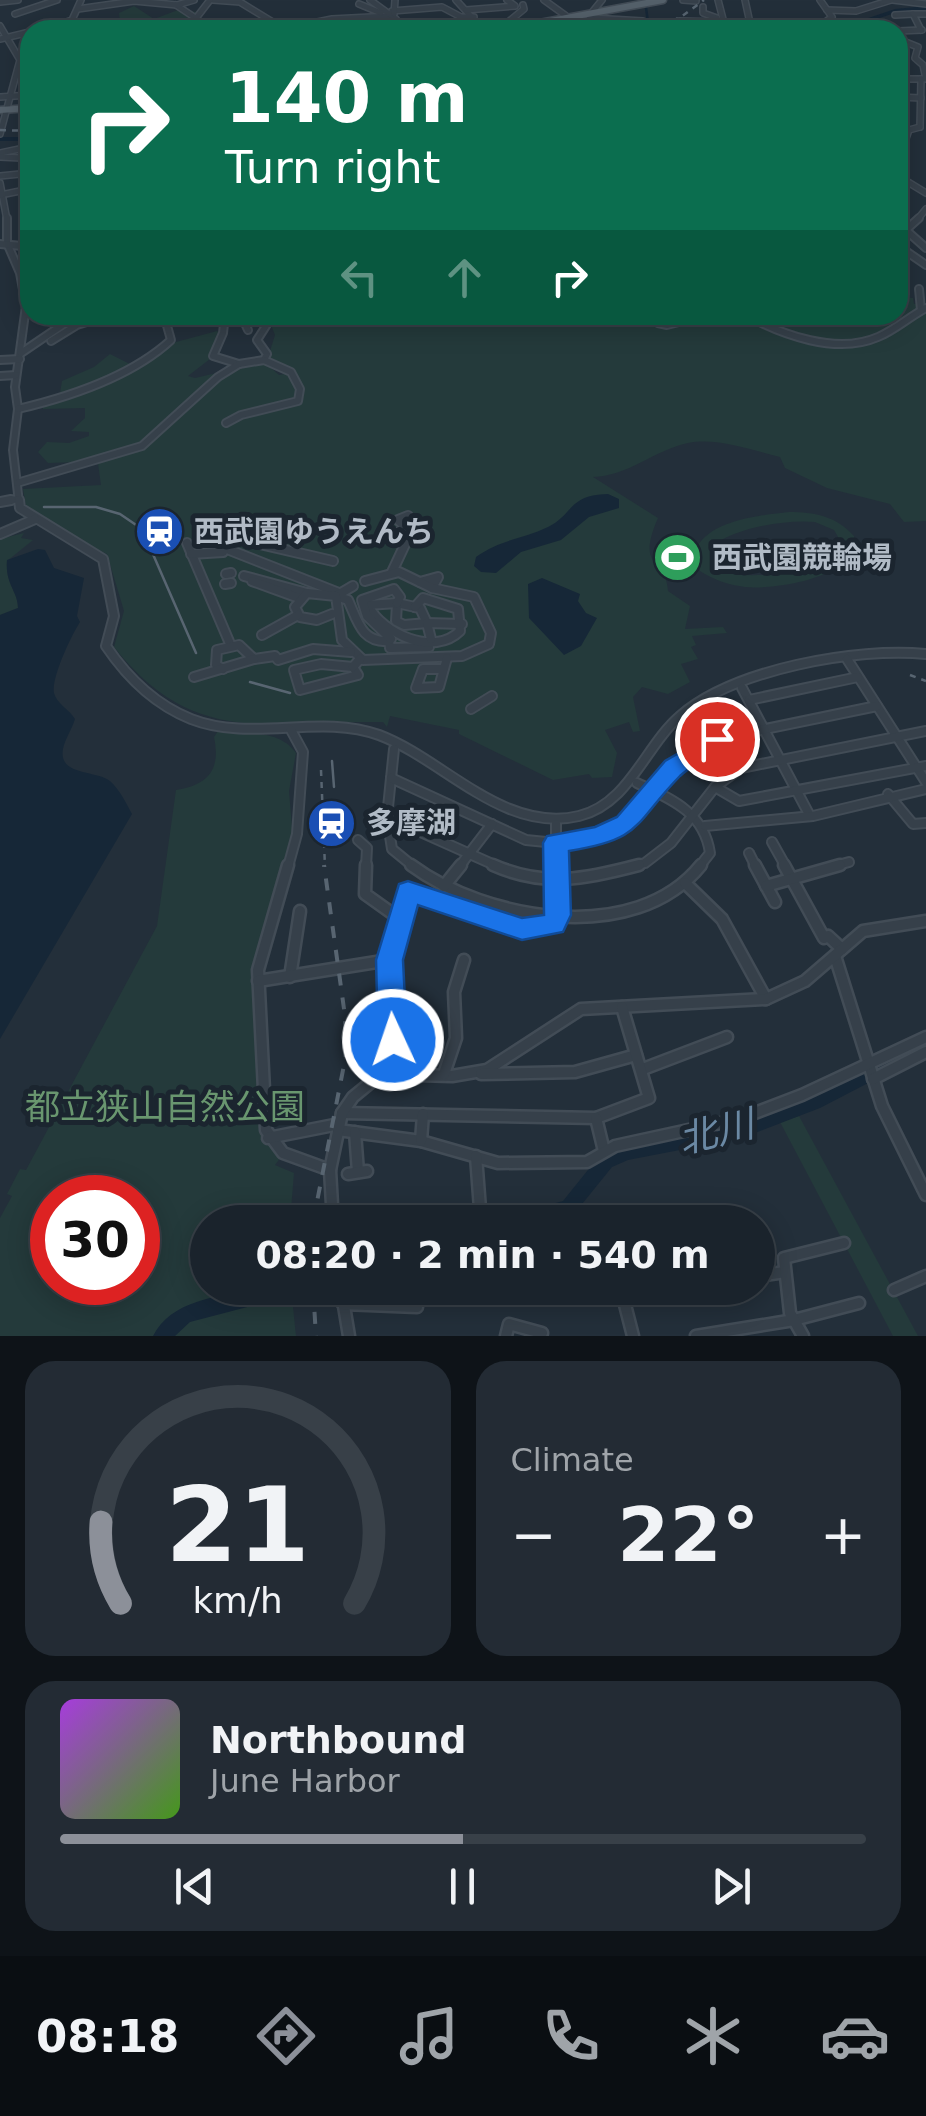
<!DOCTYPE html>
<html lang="en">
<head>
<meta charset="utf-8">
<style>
  :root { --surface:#1a232c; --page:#232b34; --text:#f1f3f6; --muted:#9fa4a9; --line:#384048; --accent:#8c9099 }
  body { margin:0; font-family:"DejaVu Sans","Noto Sans JP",sans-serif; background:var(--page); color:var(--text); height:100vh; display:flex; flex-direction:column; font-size:38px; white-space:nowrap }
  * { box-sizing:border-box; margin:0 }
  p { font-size:32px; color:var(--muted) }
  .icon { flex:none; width:55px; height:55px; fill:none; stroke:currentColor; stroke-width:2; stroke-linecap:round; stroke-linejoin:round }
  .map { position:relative; height:1336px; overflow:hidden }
  .sheet { display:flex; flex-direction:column; gap:25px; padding:25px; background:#0e1318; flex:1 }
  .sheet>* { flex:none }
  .top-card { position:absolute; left:20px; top:20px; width:888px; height:305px; border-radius:30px; box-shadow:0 5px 25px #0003,0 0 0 2px var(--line); background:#0b6e4f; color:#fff; overflow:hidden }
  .speed { position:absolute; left:30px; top:1175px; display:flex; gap:20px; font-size:50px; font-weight:700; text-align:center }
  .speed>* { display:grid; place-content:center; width:130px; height:130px; border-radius:50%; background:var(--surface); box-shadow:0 5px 25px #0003,0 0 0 2px var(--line); line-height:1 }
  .speed .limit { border:15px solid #d22; background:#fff; color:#111 }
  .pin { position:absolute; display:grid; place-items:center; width:85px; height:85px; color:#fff; margin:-42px; border:5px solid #fff; border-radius:50%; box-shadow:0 2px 10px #0007 }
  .me { position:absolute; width:110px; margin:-55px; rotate:357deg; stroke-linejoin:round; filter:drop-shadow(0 0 8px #0008) }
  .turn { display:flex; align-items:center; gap:35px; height:210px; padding:0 40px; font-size:45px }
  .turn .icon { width:130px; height:130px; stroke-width:2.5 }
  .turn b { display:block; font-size:70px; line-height:85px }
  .lanes { display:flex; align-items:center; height:95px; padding:0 40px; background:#0003; justify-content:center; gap:50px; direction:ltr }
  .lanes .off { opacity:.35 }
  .big { font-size:75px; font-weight:800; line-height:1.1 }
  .sheet .tile { flex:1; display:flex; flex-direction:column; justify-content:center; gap:15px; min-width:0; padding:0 35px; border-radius:30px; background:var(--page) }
  .sheet .dial { align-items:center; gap:0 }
  .dial svg { height:260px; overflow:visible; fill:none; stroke:var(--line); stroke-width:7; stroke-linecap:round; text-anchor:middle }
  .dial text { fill:var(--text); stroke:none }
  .song { display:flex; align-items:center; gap:30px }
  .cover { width:120px; height:120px; border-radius:15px; background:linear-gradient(135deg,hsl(280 70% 55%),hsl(100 70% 35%)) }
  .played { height:10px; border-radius:5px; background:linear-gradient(90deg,var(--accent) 50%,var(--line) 50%) }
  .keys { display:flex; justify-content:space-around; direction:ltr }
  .heat { display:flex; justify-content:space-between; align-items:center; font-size:55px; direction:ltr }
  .sheet .tiles { flex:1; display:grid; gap:25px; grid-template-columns:1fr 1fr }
  .tile:last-child { grid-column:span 2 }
  .trip { position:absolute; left:190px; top:1205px; width:585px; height:100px; border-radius:50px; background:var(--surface); box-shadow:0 5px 25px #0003,0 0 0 2px var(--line); font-weight:800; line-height:100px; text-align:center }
  .tab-bar { display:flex; height:160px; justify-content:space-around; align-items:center; background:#0a0e12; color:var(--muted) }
  .tab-bar .icon { width:70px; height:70px }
  .tab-bar .on { color:var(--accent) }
  .tab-bar b { font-size:45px; color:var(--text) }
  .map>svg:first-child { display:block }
  .green { fill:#243a3b; fill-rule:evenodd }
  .water { fill:#162737 }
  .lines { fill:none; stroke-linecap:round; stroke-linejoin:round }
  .stream { stroke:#162737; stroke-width:2.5 }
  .river { fill:#162737; fill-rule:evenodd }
  .minor-far3-casing { stroke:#424c56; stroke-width:8 }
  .minor-far2-casing { stroke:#424c56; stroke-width:10 }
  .minor-far1-casing { stroke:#424c56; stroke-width:12 }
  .minor-casing { stroke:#424c56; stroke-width:15 }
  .major-casing { stroke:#424c56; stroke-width:9 }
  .minor-far3 { stroke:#36404a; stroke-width:5 }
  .minor-far2 { stroke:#36404a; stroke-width:6 }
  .minor-far1 { stroke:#36404a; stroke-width:8 }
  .minor { stroke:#36404a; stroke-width:10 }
  .major { stroke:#54606a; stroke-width:6 }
  .tram { stroke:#586571; stroke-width:2.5 }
  .rail-far1 { stroke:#586571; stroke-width:2.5; stroke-dasharray:6 6; stroke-linecap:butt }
  .rail { stroke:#586571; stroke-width:4; stroke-dasharray:12 12; stroke-linecap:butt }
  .route { fill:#1a73e8; stroke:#114b97; stroke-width:2.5 }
  .labels { text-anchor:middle; stroke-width:10; stroke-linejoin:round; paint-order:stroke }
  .poi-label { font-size:30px; font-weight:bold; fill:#b1bbc6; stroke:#1b252f; text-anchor:start }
  .near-park-label { font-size:35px; fill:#69966f; stroke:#1b252f }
  .near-water-label { font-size:38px; font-style:italic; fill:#6b89a4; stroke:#1b252f }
</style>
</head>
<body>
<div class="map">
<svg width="926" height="1336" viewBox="0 0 926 1336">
  <rect width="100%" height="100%" fill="#232f3a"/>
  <!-- green -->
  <g class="green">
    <polygon points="134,6 154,19 178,10 198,12 186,30 121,30 119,13"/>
    <path d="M898,297L913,298L914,304L926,303V521L904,522L890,504L827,488L785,468L780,457C751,450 717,437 688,443C654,450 629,476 593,477L658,518C635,571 666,556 668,591L690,606L685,629L723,627L727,633L692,636L696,645L691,647L698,659L681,664L690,682L668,694L642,687L633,697L640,731L633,732L629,722L605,730L617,753L612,777L592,778L589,774L553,780L459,734V730L390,716L387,727L383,722C269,720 195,749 114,647L124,611L107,554L69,536L26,507L23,489L101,485L97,456L78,462L48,463L38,452L47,442L69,443L89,436V432L71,431L85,418V408L43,409L42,402L60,393L62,381L94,367L110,354L130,364L176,342L217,331L220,333L210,359L188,376L195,378L264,362L279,375L296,372L275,366L269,354L275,335L267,315H898Z"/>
    <path d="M789,512C814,512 836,516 854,536C861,577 776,590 745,587C729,585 714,580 700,571L695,552C705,521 760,515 789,512ZM815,522L834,530L841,542L840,551C815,570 732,589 710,561V548C732,528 786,519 815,522Z"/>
    <path d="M24,533L21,538L33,540L7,561C5,585 19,592 18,608L0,615V539Z"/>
    <path d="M218,731C245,735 279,728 296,753L289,791L293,839L252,970L260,1129L262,1140L281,1157L275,1165L294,1173L290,1222H208V1288H291L296,1336H0V1218L12,1196L7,1194L20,1169L26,1170L157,926L176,790C208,785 221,770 214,737ZM52,1198H138V1282H52Z"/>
    <polygon points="799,1116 918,1336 893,1336 780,1122"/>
  </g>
  <!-- water -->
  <g class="water">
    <path d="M608,494L619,499V508L589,517L561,540L521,552L496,573L481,572L474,566L476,557C501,539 523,539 548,527C574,514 568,495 608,494Z"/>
    <path d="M38,549L45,550L54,568L84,578L77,616L80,622C72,634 51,678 54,693C56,703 70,710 75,719C72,729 65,739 63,749C58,776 96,770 110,781C120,790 126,803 132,814L0,1039V615L18,608C18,591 5,585 7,560Z"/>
    <polygon points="542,578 580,594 578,601 586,613 597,618 581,646 564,655 529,618 528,584"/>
  </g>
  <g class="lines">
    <!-- stream -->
    <g class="stream">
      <polyline points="645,0 649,30"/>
      <polyline points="21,160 30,160"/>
    </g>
    <!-- river -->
    <g class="river">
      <polygon points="926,6 926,10 898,12 843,30 833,30 895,9"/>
      <rect x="0" y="137" width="30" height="4"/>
      <polygon points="926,1038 926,1053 820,1108 742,1138 628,1160 612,1167 574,1214 545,1222 507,1222 509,1216 515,1214 563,1201 600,1155 627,1144 742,1122 808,1098"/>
      <path d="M253,1288H295L292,1294L286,1297L190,1322L175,1336H153C171,1300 218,1297 253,1288Z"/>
    </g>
    <defs>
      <g id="minor-far3">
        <polyline points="213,0 240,2 284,29 332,19 390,16"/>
        <polyline points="370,0 396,19 401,30"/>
        <polyline points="456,0 477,23 496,30"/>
        <polyline points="544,0 569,18"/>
        <polyline points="683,0 696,1"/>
        <path d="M718,0L724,23C758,23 790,27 824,23"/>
        <polyline points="745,0 750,23"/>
        <polyline points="820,0 832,17 824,23 835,30"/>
        <polyline points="893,0 926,4"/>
        <polyline points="0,2 18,0"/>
        <polyline points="359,4 381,13"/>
        <polyline points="176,5 197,19"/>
        <polyline points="703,7 703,13 717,18"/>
        <polyline points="78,9 134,1 177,5 194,0"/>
        <polyline points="466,10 515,6 507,0"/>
        <polyline points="827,10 856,11 891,0"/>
        <polyline points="392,11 442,7 461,17 474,17"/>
        <polyline points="15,14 57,0"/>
        <polyline points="394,14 395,0"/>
        <polyline points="895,15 913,14"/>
        <polyline points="592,18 643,21 645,28"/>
        <polyline points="0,26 20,60 0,134"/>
        <polyline points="511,27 507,23 524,9 523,5"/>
        <polyline points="44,30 72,20 81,0"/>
        <polyline points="187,30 210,0"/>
        <polyline points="352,30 400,28"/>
        <polyline points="596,30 596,23 589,16 602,0"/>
        <polyline points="658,30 679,21 722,22"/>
        <polyline points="680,30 731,29"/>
        <polyline points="921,30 913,14 926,14"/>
        <polyline points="898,31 922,30"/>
        <polyline points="0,39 30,32"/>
        <polyline points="898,39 918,47 915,58 923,65 926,79"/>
        <polyline points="898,79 923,79"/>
        <polyline points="0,97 30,95"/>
        <polyline points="898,97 921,98"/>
        <polyline points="920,127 921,79"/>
        <polyline points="0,153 29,147"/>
        <polyline points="0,157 21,158 29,147"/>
        <polyline points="898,161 909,130 920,127"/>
        <polyline points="0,176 30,173"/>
        <polyline points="898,176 926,193"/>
        <polyline points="0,183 7,220"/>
        <polyline points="0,195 30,189"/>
        <polyline points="917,220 926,209"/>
      </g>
      <g id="minor-far2">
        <polyline points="7,218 7,243 20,273 26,306 15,387 18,409 13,450 19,503"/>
        <polyline points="919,218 899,236 900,247 926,265"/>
        <polyline points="898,223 926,248"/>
        <polyline points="0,244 22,246 30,235"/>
        <polyline points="919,289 921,310"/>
        <polyline points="225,315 223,333 213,356 239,364"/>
        <polyline points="241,315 248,330"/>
        <polyline points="655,315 658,323 667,325 707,315"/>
        <path d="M746,315C782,335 837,355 878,337C895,330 909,317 926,308"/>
        <polyline points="142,319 160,315"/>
        <polyline points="51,341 77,325 109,315"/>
        <polyline points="21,353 77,315"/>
        <polyline points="0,360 20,359"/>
        <polyline points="264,360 267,354 257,340 273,315"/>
        <polyline points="0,376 16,375"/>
        <path d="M18,409C69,397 132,376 171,340L164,315"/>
        <polyline points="17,483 142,446 218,377 239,364 264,360 291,372 300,389 298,401 241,415 226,423"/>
        <polyline points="0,502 18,499"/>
      </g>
      <g id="minor-far1">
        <path d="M19,500L20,508L103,559L114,616L106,646C127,677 156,705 191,719C252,743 319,713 379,735C443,759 504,834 579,816C629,804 645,746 680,716C734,669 857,647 926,654"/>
        <polyline points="0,502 11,500"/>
        <polyline points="0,534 35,519"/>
        <polyline points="187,543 231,646"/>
        <polyline points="227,549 339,593"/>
        <polyline points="191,554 223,552 226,542 238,539 333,561"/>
        <polyline points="392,572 407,540 399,533 405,526 398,520 408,516"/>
        <polyline points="226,574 231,573"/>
        <polyline points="244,576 307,593"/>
        <polyline points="252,581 299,598"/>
        <polyline points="420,582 438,577 432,588"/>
        <polyline points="225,584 231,583"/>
        <path d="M353,586L336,596L348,600C358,622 362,643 389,641L390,648L429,647L421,644"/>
        <polyline points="397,603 415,607"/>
        <polyline points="397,603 396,621 404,625 427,623 420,608 415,607"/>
        <path d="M397,603L368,605C382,634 434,657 460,631L458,609L423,598L415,607"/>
        <polyline points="332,614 317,620 300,617 295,607 307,593 336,596 342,640 363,660 462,656 489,644 491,633 474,597 432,588 399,572 365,581"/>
        <polyline points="262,635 298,615"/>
        <polyline points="391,639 367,616 362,600 394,589 400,597 397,603"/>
        <polyline points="431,639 427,623 462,624"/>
        <polyline points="847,659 926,782"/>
        <polygon points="321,664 353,667 358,675 300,690 294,670"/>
        <polyline points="353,667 360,659"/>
        <polyline points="223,669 216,665 217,650 239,645 254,659 275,656 278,660 313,649 351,652"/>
        <polyline points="444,669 423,669 416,688 439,687 447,658"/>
        <polyline points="194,677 254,659"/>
        <polyline points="742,688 810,816"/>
        <polyline points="749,700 858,677"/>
        <polyline points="471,709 492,696"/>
        <polyline points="394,749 387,817 392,849 414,867"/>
        <polyline points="391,778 526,840 556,843 617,829 674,767 717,739 877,706"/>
        <path d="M637,783C671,799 704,812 710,853L699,867"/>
        <polyline points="715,787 739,801 926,766"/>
        <polyline points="888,794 913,824 926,823"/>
        <polyline points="387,817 499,867"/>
        <polyline points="556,824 556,867"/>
        <polyline points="705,826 813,816 926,789"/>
        <polyline points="358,840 367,848 366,867"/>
        <polyline points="772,842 786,867"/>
        <polyline points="749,853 756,867"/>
        <polyline points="288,867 297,834 303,752 291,730"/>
        <polyline points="459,867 492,824"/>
        <polyline points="630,867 645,863 671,843 715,787 741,768 926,731"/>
        <polyline points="831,867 849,862"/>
      </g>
      <g id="minor">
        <polyline points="288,865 258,970 266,1130 283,1153 330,1170"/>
        <polyline points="366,865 365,894 400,919"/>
        <path d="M411,865C485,920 635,947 701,865"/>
        <path d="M493,865C545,888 586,879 639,865"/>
        <polyline points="755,865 775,902"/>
        <polyline points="784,865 824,938 828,936 842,949"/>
        <polyline points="685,883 722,919 766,999"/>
        <polyline points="444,886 461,865"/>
        <polyline points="766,886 840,865"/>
        <polyline points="835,956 882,1106 926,1195"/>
        <polyline points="290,977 300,911"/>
        <polyline points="258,981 389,960"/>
        <polyline points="643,1069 727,1037"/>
        <polyline points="381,1074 452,1076 487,1070 581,1009 766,999 805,981 863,931 926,921"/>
        <polyline points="444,1074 456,1038 454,992 464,960"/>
        <polyline points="481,1074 575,1072 636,1055"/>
        <polyline points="873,1079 926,1052"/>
        <polyline points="342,1113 596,1118 649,1098 622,1007"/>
        <polyline points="596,1118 604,1151"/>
        <polyline points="338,1130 421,1141 498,1163 587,1162 615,1146 739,1119 802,1095 926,1037"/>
        <polyline points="355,1132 358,1172"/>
        <polyline points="268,1138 339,1124"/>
        <polyline points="421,1141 423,1114"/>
        <polyline points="476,1156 481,1222"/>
        <polyline points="348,1174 367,1171"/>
        <polyline points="333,1222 330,1170 342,1113 353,1097 381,1074 393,1040 389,960 408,891 517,928 553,925 557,915 556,865"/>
        <polyline points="573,1222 591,1215 601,1217 603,1222"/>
        <polyline points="758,1276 785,1272"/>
        <polyline points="341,1288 349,1336"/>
        <polyline points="564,1288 588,1296 620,1288"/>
        <polyline points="894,1290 926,1276"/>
        <polyline points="623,1297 633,1336"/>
        <polyline points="623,1299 690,1288"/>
        <polyline points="343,1304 417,1307"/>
        <polyline points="506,1336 509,1324 542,1333"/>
        <polyline points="696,1336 794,1320 859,1303"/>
        <polyline points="803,1336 790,1313 784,1258 844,1243"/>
      </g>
      <g id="major">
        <polyline points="501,30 663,0"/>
        <polyline points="0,110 30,108"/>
      </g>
    </defs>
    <!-- minor-far3 casing -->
    <use href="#minor-far3" class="minor-far3-casing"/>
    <!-- minor-far2 casing -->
    <use href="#minor-far2" class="minor-far2-casing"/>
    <!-- minor-far1 casing -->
    <use href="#minor-far1" class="minor-far1-casing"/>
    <!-- minor casing -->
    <use href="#minor" class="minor-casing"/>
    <!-- major casing -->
    <use href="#major" class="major-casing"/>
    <!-- minor-far3 -->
    <use href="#minor-far3" class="minor-far3"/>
    <!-- minor-far2 -->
    <use href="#minor-far2" class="minor-far2"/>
    <!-- minor-far1 -->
    <use href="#minor-far1" class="minor-far1"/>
    <!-- minor -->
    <use href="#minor" class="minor"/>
    <!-- major -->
    <use href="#major" class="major"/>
    <!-- tram -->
    <g class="tram">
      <polyline points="44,507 96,507 120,514 142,529 196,653"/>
      <polyline points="250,682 290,693"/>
      <polyline points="332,761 334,787"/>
    </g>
    <!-- rail-far1 -->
    <g class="rail-far1">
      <polyline points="650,30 681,17 704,0"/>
      <polyline points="0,130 30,131"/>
      <polyline points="910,675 926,681"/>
      <polyline points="321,770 325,867"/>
    </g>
    <!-- rail -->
    <g class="rail">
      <polyline points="313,1222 346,1055 345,1016 324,865"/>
      <polyline points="313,1288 316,1336"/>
    </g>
  </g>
  <!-- route -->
  <path class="route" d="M717,731L726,733L729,739L726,745C711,755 693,764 680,776C633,824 644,839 569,851L571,915L563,932L522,940L418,905L403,960L407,1040L403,1049L393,1053L383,1049L378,1040L376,960L399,884L408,881L522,918L544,915L543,843L547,836L595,827L617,817L665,761Z"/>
  <!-- icons -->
  <defs>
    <symbol id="station-disc" viewBox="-11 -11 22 22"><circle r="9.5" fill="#1a4fb4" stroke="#1b252f"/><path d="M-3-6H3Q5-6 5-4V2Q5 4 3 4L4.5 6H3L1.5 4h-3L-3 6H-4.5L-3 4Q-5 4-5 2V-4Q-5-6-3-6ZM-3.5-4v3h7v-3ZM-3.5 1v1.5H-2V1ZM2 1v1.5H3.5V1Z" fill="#fff"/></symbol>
    <symbol id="stadium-disc" viewBox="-11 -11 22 22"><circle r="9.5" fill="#2e9e5b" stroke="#1b252f"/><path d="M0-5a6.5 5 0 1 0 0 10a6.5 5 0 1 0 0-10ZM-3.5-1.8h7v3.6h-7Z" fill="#fff"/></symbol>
  </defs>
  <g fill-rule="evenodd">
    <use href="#station-disc" x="132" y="504" width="55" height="55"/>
    <use href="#stadium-disc" x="650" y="530" width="55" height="55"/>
    <use href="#station-disc" x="304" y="796" width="55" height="55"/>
  </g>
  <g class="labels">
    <!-- poi labels -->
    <g class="poi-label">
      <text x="194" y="542">西武園ゆうえんち</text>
      <text x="712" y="568">西武園競輪場</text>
      <text x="366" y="833">多摩湖</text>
    </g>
    <!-- near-park labels -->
    <g class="near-park-label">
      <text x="165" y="1119">都立狭山自然公園</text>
    </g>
    <!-- near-water labels -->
    <g class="near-water-label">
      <text transform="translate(716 1132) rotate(-14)" y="13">北川</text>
    </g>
  </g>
</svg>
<div class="speed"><div class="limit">30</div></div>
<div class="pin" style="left:717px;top:739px;background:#d93025"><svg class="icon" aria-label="arrive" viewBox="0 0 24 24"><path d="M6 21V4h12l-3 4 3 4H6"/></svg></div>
<svg class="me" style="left:393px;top:1040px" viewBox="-20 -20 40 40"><circle r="17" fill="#1a73e8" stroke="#fff" stroke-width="3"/><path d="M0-11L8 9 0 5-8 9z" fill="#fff"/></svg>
<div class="trip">08:20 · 2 min · 540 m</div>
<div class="top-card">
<div class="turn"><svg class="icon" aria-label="right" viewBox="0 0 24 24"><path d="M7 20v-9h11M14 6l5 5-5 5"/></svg><div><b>140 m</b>Turn right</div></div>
<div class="lanes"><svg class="icon off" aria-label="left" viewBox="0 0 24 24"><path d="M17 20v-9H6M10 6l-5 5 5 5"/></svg><svg class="icon off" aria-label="ahead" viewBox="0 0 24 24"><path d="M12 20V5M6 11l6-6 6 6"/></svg><svg class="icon" aria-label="right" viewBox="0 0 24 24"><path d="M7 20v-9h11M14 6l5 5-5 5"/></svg></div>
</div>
</div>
<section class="sheet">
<div class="tiles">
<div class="tile dial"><svg viewBox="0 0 100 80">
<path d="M14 69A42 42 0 1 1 86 69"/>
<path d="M14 69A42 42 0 0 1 8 44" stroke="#8c9099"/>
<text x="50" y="56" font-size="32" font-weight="700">21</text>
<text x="50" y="72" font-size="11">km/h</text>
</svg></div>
<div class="tile"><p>Climate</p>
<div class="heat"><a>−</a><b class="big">22°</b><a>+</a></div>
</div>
<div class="tile">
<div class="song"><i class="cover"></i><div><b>Northbound</b><p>June Harbor</p></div></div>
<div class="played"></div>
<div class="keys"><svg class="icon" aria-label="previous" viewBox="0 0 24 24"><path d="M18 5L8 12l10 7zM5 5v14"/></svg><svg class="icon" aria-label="pause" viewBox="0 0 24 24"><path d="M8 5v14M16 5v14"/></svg><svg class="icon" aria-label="next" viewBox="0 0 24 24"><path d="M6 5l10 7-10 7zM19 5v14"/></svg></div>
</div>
</div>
</section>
<nav class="tab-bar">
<b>08:18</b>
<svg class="icon on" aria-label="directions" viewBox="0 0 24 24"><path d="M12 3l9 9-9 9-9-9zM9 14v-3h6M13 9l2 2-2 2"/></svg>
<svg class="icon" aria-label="music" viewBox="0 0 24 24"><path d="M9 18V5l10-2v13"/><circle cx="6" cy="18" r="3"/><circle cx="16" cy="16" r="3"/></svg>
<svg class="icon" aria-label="phone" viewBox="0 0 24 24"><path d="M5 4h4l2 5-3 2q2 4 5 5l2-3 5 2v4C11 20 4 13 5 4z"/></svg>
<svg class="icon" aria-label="climate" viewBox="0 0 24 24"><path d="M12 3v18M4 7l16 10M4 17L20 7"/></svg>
<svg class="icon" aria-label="car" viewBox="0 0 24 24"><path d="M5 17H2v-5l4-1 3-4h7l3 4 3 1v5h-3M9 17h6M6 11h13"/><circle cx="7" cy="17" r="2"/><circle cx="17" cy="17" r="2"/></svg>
</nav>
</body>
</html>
